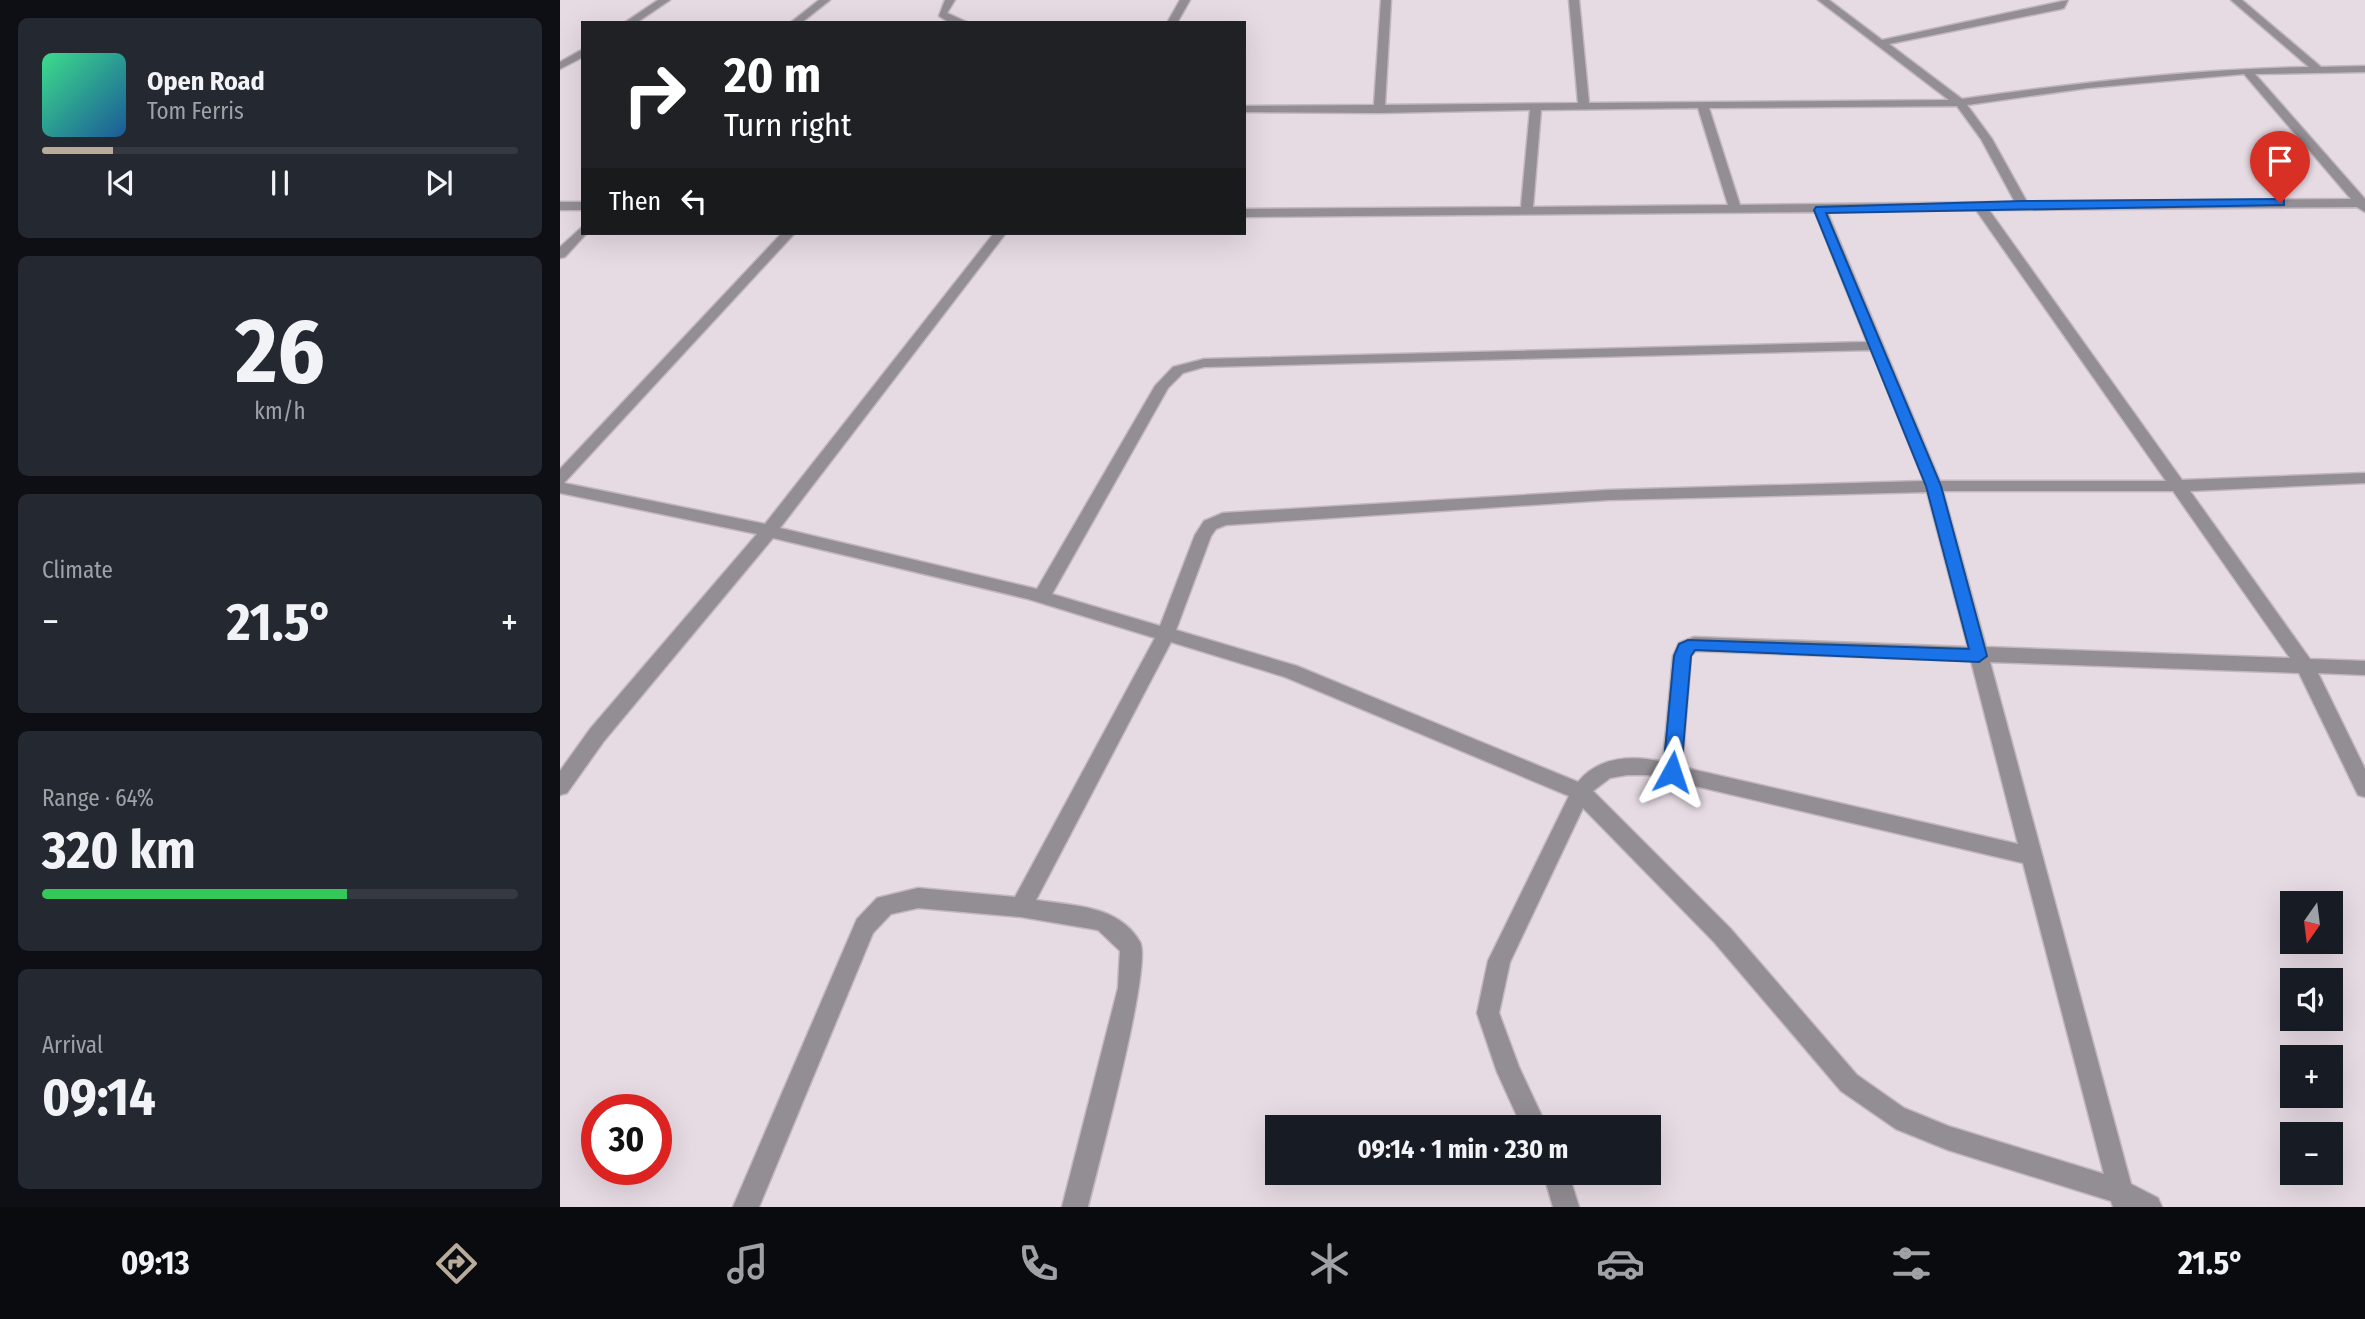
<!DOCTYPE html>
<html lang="en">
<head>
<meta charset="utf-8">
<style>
  :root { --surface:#171b24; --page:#242831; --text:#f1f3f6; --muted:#9ea1a6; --line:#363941; --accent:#b8ab99 }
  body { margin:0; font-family:"Fira Sans Condensed",sans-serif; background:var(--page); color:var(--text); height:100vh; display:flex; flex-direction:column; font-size:26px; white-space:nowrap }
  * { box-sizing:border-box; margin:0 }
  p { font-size:23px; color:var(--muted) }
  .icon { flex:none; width:38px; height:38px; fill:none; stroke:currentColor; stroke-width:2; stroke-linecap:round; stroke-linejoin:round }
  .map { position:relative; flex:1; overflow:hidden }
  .panel { display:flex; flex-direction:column; gap:18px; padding:18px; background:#0d0f14; width:560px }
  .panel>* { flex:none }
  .top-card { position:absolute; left:21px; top:21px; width:665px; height:214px; border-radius:0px; box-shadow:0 7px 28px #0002; background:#202124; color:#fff; overflow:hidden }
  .needle { width:46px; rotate:194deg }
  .tools { position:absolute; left:1720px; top:891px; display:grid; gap:14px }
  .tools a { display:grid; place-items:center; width:63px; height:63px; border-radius:0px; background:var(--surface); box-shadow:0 7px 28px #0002; font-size:35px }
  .speed { position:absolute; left:21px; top:1094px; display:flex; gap:14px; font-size:35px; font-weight:700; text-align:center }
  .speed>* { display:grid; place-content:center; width:91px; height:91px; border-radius:50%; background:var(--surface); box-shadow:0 7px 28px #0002; line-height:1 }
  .speed .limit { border:10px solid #d22; background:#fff; color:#111 }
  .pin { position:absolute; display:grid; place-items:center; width:60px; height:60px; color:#fff; margin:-72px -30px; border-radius:50% 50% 50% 0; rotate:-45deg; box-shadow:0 0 7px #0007 }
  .pin .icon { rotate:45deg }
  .me { position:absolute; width:77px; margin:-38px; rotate:5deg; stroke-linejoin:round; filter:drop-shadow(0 0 5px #0008) }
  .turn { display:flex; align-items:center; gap:24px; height:147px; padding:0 28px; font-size:32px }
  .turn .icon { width:91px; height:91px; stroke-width:2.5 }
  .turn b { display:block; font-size:49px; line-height:60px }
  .then { display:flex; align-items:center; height:66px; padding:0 28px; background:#0003; gap:14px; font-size:26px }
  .big { font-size:52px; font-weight:700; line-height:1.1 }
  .panel .widget { flex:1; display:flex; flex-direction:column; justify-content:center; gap:10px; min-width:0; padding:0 24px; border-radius:10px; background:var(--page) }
  .panel .dial { align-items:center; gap:0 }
  .dial b { font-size:91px; line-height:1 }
  .song { display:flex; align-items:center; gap:21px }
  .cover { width:84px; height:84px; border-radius:10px; background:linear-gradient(135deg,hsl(150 70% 55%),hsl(210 70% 35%)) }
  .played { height:7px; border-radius:4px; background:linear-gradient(90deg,var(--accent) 15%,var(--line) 15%) }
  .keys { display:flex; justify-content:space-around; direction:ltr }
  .heat { display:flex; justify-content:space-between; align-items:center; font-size:38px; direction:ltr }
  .charge { height:10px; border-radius:5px; background:linear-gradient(90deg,#34c759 64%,var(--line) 0) }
  .trip { position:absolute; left:705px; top:1115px; width:396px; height:70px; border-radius:0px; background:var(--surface); box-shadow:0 7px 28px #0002; font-weight:700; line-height:70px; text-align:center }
  .menu { display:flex; height:112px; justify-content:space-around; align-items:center; background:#090b0e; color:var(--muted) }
  .menu .icon { width:49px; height:49px }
  .menu .current { color:var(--accent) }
  .menu b { font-size:32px; color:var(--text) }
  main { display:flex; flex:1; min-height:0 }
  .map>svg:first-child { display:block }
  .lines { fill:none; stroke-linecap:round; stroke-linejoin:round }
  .minor-casing { stroke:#c2b7bf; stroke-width:3 }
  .minor { fill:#928e93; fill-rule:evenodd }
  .route { fill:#1a73e8; stroke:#114b97; stroke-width:2 }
</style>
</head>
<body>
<main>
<section class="panel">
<div class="widget">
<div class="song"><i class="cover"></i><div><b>Open Road</b><p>Tom Ferris</p></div></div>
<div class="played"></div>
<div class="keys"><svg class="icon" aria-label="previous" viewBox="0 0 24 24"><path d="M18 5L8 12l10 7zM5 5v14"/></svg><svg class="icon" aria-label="pause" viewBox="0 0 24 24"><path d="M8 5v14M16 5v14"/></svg><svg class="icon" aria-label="next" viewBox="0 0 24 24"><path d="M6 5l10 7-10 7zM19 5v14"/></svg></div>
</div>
<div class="widget dial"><b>26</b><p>km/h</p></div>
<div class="widget"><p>Climate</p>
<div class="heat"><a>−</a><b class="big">21.5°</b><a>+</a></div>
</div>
<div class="widget"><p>Range · 64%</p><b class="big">320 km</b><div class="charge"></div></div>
<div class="widget"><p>Arrival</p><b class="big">09:14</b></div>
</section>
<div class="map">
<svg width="1805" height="1207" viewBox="0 0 1805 1207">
  <rect width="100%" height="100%" fill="#e6dae3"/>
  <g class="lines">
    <defs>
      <g id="minor">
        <polygon points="98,0 110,0 76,23 64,23"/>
        <polygon points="259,0 270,0 241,23 230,23"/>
        <polygon points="385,0 395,0 387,13 409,23 390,23 379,16"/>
        <polygon points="620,0 630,0 617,23 607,23"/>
        <path d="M821,0H831L825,105L1018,103L1009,0H1019L1029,103L1389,100L1258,0H1269L1322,40L1508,0L1504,8L1501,9L1329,44L1402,99C1517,83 1633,69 1749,67L1671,0H1682L1761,67L1805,66V72L1695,74L1805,199V212L1797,207L1429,210L1622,480L1805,473V483L1630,491L1750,659L1805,661V675L1758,673L1805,769V797L1798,795L1739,673L1430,662L1571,1184L1598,1198L1602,1207H1553L1551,1201L1388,1150L1336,1129L1281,1091L1154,942L1023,808L950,962L939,1013L959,1067L987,1127H962L937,1072L917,1013L928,961L1009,796L725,677L611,642L476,900C513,906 559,905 580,942C593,965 537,1169 528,1207H502L558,988L560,951L538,930L461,917L358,908L331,914L313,933L199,1207H173L297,919L317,898L358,888L455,897L595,638L468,599L213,538L44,741L7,793L0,795V771L30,729L197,534L0,493V469L222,233H235L4,483L205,524L434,233H446L220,528L477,589L595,386L613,367L644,359L1307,342L1255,212L684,217V209L961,207L970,110L819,113L684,112V106L814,105ZM1684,74L1791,199L1467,202L1432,139L1407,105L1528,88ZM1397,106L1421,139L1455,202L1180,205L1149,108ZM1138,108L1168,205L973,207L981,110ZM1416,210L1606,481H1380L1267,211ZM1311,350L1364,481L1048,490L663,513L644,521L635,535L600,626L492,594L608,388L623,373L644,367ZM1383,491H1613L1730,658L1426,647ZM1367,492L1408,647L1134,637L1119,643L1113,656L1103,762C1073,755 1039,756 1018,782L737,666L616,630L651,536L656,529L666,525L1048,500ZM1136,651L1411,661L1458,844L1122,767L1131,656ZM1067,775H1088L1463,863L1544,1174L1388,1126L1344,1108L1297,1075L1170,928L1033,791L1050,778Z"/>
        <polygon points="23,49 23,57 0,69 0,62"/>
        <rect x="0" y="202" width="23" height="8"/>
        <polygon points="23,226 23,233 27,233 5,257 0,258 0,247"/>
        <polygon points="983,1172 1008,1172 1019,1207 993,1207"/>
      </g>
    </defs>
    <!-- minor casing -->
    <use href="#minor" class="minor-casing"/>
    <!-- minor -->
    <use href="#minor" class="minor"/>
  </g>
  <!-- route -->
  <polygon class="route" points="1720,199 1724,200 1724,205 1266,213 1381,486 1427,656 1419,662 1135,650 1131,656 1121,772 1118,778 1112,780 1105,778 1103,772 1114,656 1119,644 1128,640 1409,649 1366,486 1254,210 1256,207 1462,201"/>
</svg>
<div class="tools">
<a><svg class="needle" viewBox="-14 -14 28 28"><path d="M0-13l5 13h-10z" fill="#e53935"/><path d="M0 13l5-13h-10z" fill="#9ea1a6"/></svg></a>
<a><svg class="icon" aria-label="sound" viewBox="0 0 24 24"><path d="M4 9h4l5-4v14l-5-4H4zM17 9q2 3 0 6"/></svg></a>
<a>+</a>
<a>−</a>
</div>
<div class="speed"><div class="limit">30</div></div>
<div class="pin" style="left:1720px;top:203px;background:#d93025"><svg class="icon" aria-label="arrive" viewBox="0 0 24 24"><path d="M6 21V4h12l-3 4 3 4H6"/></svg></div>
<svg class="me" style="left:1112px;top:772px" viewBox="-20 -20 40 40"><path d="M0-17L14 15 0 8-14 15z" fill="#1a73e8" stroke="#fff" stroke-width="4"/></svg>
<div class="trip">09:14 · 1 min · 230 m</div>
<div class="top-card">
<div class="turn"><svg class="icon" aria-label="right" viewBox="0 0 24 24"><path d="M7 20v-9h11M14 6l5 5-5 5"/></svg><div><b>20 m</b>Turn right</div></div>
<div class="then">Then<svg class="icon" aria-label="left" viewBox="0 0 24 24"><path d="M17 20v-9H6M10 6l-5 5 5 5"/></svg></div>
</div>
</div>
</main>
<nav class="menu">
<b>09:13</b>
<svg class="icon current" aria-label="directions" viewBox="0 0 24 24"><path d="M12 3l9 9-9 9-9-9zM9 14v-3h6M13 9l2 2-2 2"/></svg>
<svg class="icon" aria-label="music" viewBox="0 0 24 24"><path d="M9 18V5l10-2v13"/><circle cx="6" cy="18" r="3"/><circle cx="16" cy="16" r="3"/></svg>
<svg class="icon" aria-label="phone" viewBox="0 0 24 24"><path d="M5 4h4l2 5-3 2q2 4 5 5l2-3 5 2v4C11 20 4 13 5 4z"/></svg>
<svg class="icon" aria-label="climate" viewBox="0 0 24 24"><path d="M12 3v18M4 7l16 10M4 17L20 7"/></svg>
<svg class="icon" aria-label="car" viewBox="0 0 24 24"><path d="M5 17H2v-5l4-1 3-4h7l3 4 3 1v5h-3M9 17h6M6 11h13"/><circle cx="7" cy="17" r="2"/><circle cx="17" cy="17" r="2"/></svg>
<svg class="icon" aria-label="filters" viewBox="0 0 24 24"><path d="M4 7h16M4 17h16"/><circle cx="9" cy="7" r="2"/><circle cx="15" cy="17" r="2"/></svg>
<b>21.5°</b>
</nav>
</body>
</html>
